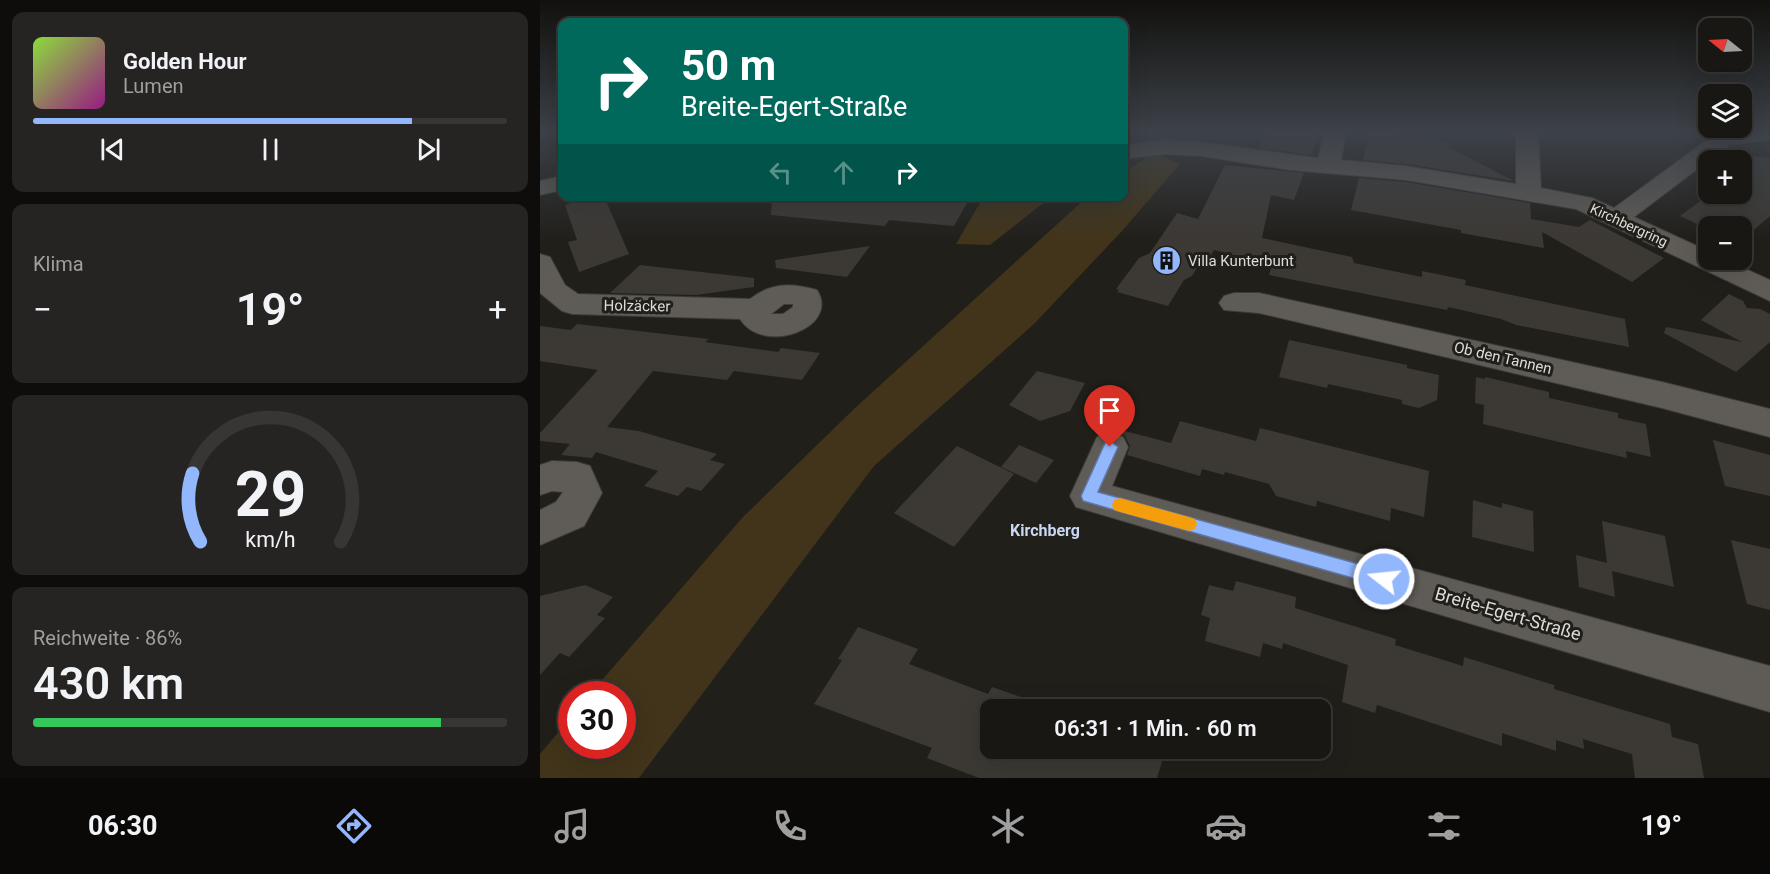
<!DOCTYPE html>
<html lang="de">
<head>
<meta charset="utf-8">
<style>
  :root { --surface:#191714; --page:#262422; --text:#f1f3f6; --muted:#9f9fa0; --line:#373634; --accent:#92b7fd }
  body { margin:0; font-family:Roboto,sans-serif; background:var(--page); color:var(--text); height:100vh; display:flex; flex-direction:column; font-size:22px; white-space:nowrap }
  * { box-sizing:border-box; margin:0 }
  p { font-size:20px; color:var(--muted) }
  .icon { flex:none; width:33px; height:33px; fill:none; stroke:currentColor; stroke-width:2; stroke-linecap:round; stroke-linejoin:round }
  .map { position:relative; flex:1; overflow:hidden }
  .details { display:flex; flex-direction:column; gap:12px; padding:12px; background:#0e0d0b; width:540px }
  .details>* { flex:none }
  .guide { position:absolute; left:18px; top:18px; width:570px; height:183px; border-radius:12px; box-shadow:0 6px 24px #0002,0 0 0 2px var(--line); background:#00695c; color:#fff; overflow:hidden }
  .needle { width:39px; rotate:288deg }
  .buttons { position:absolute; left:1158px; top:18px; display:grid; gap:12px }
  .buttons a { display:grid; place-items:center; width:54px; height:54px; border-radius:12px; background:var(--surface); box-shadow:0 6px 24px #0002,0 0 0 2px var(--line); font-size:30px }
  .speed { position:absolute; left:18px; top:681px; display:flex; gap:12px; font-size:30px; font-weight:700; text-align:center }
  .speed>* { display:grid; place-content:center; width:78px; height:78px; border-radius:50%; background:var(--surface); box-shadow:0 6px 24px #0002,0 0 0 2px var(--line); line-height:1 }
  .speed .limit { border:9px solid #d22; background:#fff; color:#111 }
  .pin { position:absolute; display:grid; place-items:center; width:51px; height:51px; color:#fff; margin:-62px -26px; border-radius:50% 50% 50% 0; rotate:-45deg; box-shadow:0 0 6px #0007 }
  .pin .icon { rotate:45deg }
  .me { position:absolute; width:66px; margin:-33px; rotate:286deg; stroke-linejoin:round; filter:drop-shadow(0 0 4px #0008) }
  .turn { display:flex; align-items:center; gap:21px; height:126px; padding:0 24px; font-size:27px }
  .turn .icon { width:78px; height:78px; stroke-width:2.5 }
  .turn b { display:block; font-size:42px; line-height:51px }
  .lanes { display:flex; align-items:center; height:57px; padding:0 24px; background:#0003; justify-content:center; gap:30px; direction:ltr }
  .lanes .off { opacity:.35 }
  .big { font-size:45px; font-weight:600; line-height:1.1 }
  .details .tile { flex:1; display:flex; flex-direction:column; justify-content:center; gap:9px; min-width:0; padding:0 21px; border-radius:12px; background:var(--page) }
  .details .dial { align-items:center; gap:0 }
  .dial svg { height:156px; overflow:visible; fill:none; stroke:var(--line); stroke-width:7; stroke-linecap:round; text-anchor:middle }
  .dial text { fill:var(--text); stroke:none }
  .song { display:flex; align-items:center; gap:18px }
  .cover { width:72px; height:72px; border-radius:9px; background:linear-gradient(135deg,hsl(90 70% 55%),hsl(310 70% 35%)) }
  .played { height:6px; border-radius:3px; background:linear-gradient(90deg,var(--accent) 80%,var(--line) 80%) }
  .keys { display:flex; justify-content:space-around; direction:ltr }
  .heat { display:flex; justify-content:space-between; align-items:center; font-size:33px; direction:ltr }
  .charge { height:9px; border-radius:4px; background:linear-gradient(90deg,#34c759 86%,var(--line) 0) }
  .trip { position:absolute; left:440px; top:699px; width:351px; height:60px; border-radius:12px; background:var(--surface); box-shadow:0 6px 24px #0002,0 0 0 2px var(--line); font-weight:600; line-height:60px; text-align:center }
  .menu { display:flex; height:96px; justify-content:space-around; align-items:center; background:#0a0908; color:var(--muted) }
  .menu .icon { width:42px; height:42px }
  .menu .selected { color:var(--accent) }
  .menu b { font-size:27px; color:var(--text) }
  main { display:flex; flex:1; min-height:0 }
  .map>svg:first-child { display:block }
  .green { fill:#41341a }
  .building { fill:#3c3934 }
  .lines { fill:none; stroke-linecap:round; stroke-linejoin:round }
  .minor-casing { stroke:#3e3c39; stroke-width:2 }
  .minor { fill:#5f5c57; fill-rule:evenodd }
  .route { fill:#92b7fd; stroke:#5f77a4; stroke-width:1.5 }
  .slow { fill:#f59e0b }
  .labels { text-anchor:middle; stroke-width:6; stroke-linejoin:round; paint-order:stroke }
  .far-street-label { font-size:14px; fill:#dedcd9; stroke:#211f1a }
  .poi-label { font-size:15px; fill:#dedcd9; stroke:#211f1a; text-anchor:start }
  .street-label { font-size:15px; fill:#dedcd9; stroke:#211f1a }
  .neighbourhood-label { font-size:16px; font-weight:bold; fill:#c9d8f2; stroke:#211f1a }
  .near-street-label { font-size:18px; fill:#dedcd9; stroke:#211f1a }
</style>
</head>
<body>
<main>
<section class="details">
<div class="tile">
<div class="song"><i class="cover"></i><div><b>Golden Hour</b><p>Lumen</p></div></div>
<div class="played"></div>
<div class="keys"><svg class="icon" aria-label="previous" viewBox="0 0 24 24"><path d="M18 5L8 12l10 7zM5 5v14"/></svg><svg class="icon" aria-label="pause" viewBox="0 0 24 24"><path d="M8 5v14M16 5v14"/></svg><svg class="icon" aria-label="next" viewBox="0 0 24 24"><path d="M6 5l10 7-10 7zM19 5v14"/></svg></div>
</div>
<div class="tile"><p>Klima</p>
<div class="heat"><a>−</a><b class="big">19°</b><a>+</a></div>
</div>
<div class="tile dial"><svg viewBox="0 0 100 80">
<path d="M14 69A42 42 0 1 1 86 69"/>
<path d="M14 69A42 42 0 0 1 10 34" stroke="#92b7fd"/>
<text x="50" y="56" font-size="32" font-weight="700">29</text>
<text x="50" y="72" font-size="11">km/h</text>
</svg></div>
<div class="tile"><p>Reichweite · 86%</p><b class="big">430 km</b><div class="charge"></div></div>
</section>
<div class="map">
<svg width="1230" height="778" viewBox="0 0 1230 778">
  <rect width="100%" height="100%" fill="#211f1a"/>
  <!-- green -->
  <g class="green">
    <polygon points="614,153 640,164 582,231 494,324 334,466 99,778 0,778 0,754 31,717 32,746 82,746 82,694 50,694 203,517 315,408 547,197 584,196 584,172"/>
    <polygon points="444,196 511,196 511,197 450,245 416,244"/>
  </g>
  <!-- building -->
  <g class="building">
    <polygon points="727,131 780,131 771,155 719,148"/>
    <polygon points="830,131 909,143 908,147 974,181 866,164 823,160"/>
    <polygon points="1212,156 1230,158 1230,216 1202,240 1202,219 1191,226 1168,229 1140,216 1170,194 1202,194 1202,163"/>
    <polygon points="685,165 764,173 754,200 731,195 722,238 812,257 814,263 882,277 882,271 926,280 925,285 1085,319 1089,347 976,325 961,319 908,307 907,310 729,275 732,265 674,250 670,257 664,256 652,276 644,280 628,306 577,292 579,290 576,289 599,258 610,253 637,213 658,219"/>
    <polygon points="819,178 866,182 990,203 991,219 1039,227 1050,220 1124,258 1092,282 1002,232 1004,248 921,233 921,230 811,210"/>
    <polygon points="51,196 64,196 89,254 39,272 28,242 37,240 25,205"/>
    <polygon points="232,196 383,196 428,201 414,226 349,220 345,226 231,215"/>
    <polygon points="330,246 307,277 236,268 235,260"/>
    <polygon points="100,265 214,278 214,287 156,295 70,293"/>
    <polygon points="1189,294 1203,301 1207,308 1220,309 1230,314 1230,342 1196,372 1124,333 1126,327 1202,342 1161,320"/>
    <polygon points="37,324 169,339 165,342 238,352 241,348 280,353 262,380 194,371 187,380 113,371 67,427 99,431 177,454 170,460 185,464 161,491 147,487 138,496 104,486 118,471 56,452 52,458 21,455 30,444 0,441 0,433 58,370 0,361 0,326 31,330"/>
    <polygon points="749,340 867,365 867,368 899,375 897,400 879,408 862,404 862,400 788,384 787,388 739,377"/>
    <polygon points="497,371 545,383 530,411 500,421 469,405"/>
    <polygon points="936,377 945,379 945,377 1009,392 1009,398 1078,413 1078,418 1106,424 1111,457 1086,451 1087,458 943,424 944,405 935,403"/>
    <polygon points="640,421 716,441 720,428 889,471 884,517 851,508 850,521 777,501 776,507 736,496 729,484 685,472 684,475 662,469 660,476 587,455 590,446 585,436 576,432 577,429 631,443"/>
    <polygon points="1173,440 1230,455 1230,496 1185,486"/>
    <polygon points="479,445 514,460 496,483 461,467"/>
    <polygon points="417,446 474,474 414,547 354,513"/>
    <polygon points="933,500 962,508 962,503 993,511 994,552 932,537"/>
    <polygon points="1062,521 1125,536 1134,587 1072,571 1075,597 1039,587 1036,555 1067,563"/>
    <polygon points="1191,540 1230,549 1230,610 1207,604"/>
    <polygon points="696,581 756,597 755,608 856,639 855,645 923,666 924,657 1014,685 1014,689 1130,724 1132,737 1158,744 1164,778 1095,778 1092,754 1043,739 1044,749 1016,740 1016,751 962,733 962,746 837,705 835,713 802,702 808,665 743,643 742,649 723,643 720,657 665,641 670,618 661,615 669,585 693,591"/>
    <polygon points="45,585 73,597 57,615 65,618 29,657 20,653 0,675 0,596"/>
    <polygon points="318,627 378,649 369,664 448,694 452,687 495,702 491,710 450,710 450,748 626,748 617,778 439,778 387,758 392,748 274,704 302,660 298,659"/>
  </g>
  <g class="lines">
    <defs>
      <g id="minor">
        <polygon points="785,131 807,131 801,160 866,166 976,184 976,131 998,131 1001,188 1052,198 1074,208 1175,134 1195,131 1230,131 1230,140 1189,145 1094,217 1168,251 1168,260 1186,260 1230,280 1230,301 1036,209 866,180 750,170 661,156 625,154 584,159 584,145 625,140 661,142 778,158"/>
        <polygon points="22,176 22,190 0,195 0,181"/>
        <path d="M0,254L10,257L25,285L38,294L210,299C232,282 252,283 277,290C301,328 223,356 200,319L32,314L22,311L0,293ZM244,304H253V307L243,314H231Z"/>
        <polygon points="694,293 719,293 1122,382 1230,409 1230,437 1122,408 719,313 684,310 679,303 684,296"/>
        <polygon points="570,433 583,437 588,447 572,486 1230,666 1230,712 536,507 530,496 557,437"/>
        <polygon points="12,461 37,462 50,466 62,493 44,526 0,545 0,510 16,502 23,492 12,491 0,495 0,465"/>
      </g>
    </defs>
    <!-- minor casing -->
    <use href="#minor" class="minor-casing"/>
    <!-- minor -->
    <use href="#minor" class="minor"/>
  </g>
  <!-- sky -->
  <linearGradient id="sky" x2="0" y2="1"><stop stop-color="#12110e"/><stop offset="0.55" stop-color="#3d4249"/><stop offset="1" stop-color="#3d4249" stop-opacity="0"/></linearGradient>
  <rect width="1230" height="240" fill="url(#sky)"/>
  <!-- route -->
  <polygon class="route" points="570,441 578,447 558,492 844,571 850,574 852,579 850,585 844,587 543,501 541,496 565,443"/>
  <!-- slow -->
  <polygon class="slow" points="580,498 649,517 655,519 657,524 655,529 649,531 580,512 574,510 572,505 574,500"/>
  <!-- icons -->
  <defs>
    <symbol id="building-disc" viewBox="-11 -11 22 22"><circle r="9.5" fill="#92b7fd" stroke="#211f1a"/><path d="M-4-6H4V6H1V3H-1V6H-4ZM-2.5-4.3h1.7v1.8h-1.7ZM.8-4.3h1.7v1.8H.8ZM-2.5-1h1.7V.8h-1.7ZM.8-1h1.7V.8H.8Z" fill="#111"/></symbol>
  </defs>
  <g fill-rule="evenodd">
    <use href="#building-disc" x="610" y="244" width="33" height="33"/>
  </g>
  <g class="labels">
    <!-- far-street labels -->
    <g class="far-street-label">
      <text transform="translate(1089 225) rotate(25)" y="5">Kirchbergring</text>
    </g>
    <!-- poi labels -->
    <g class="poi-label">
      <text x="648" y="266">Villa Kunterbunt</text>
    </g>
    <!-- street labels -->
    <g class="street-label">
      <text transform="translate(97 306) rotate(1)" y="5">Holzäcker</text>
      <text transform="translate(963 358) rotate(13)" y="5">Ob den Tannen</text>
    </g>
    <!-- neighbourhood labels -->
    <g class="neighbourhood-label">
      <text x="505" y="536">Kirchberg</text>
    </g>
    <!-- near-street labels -->
    <g class="near-street-label">
      <text transform="translate(968 614) rotate(16)" y="6">Breite-Egert-Straße</text>
    </g>
  </g>
</svg>
<div class="buttons">
<a><svg class="needle" viewBox="-14 -14 28 28"><path d="M0-13l5 13h-10z" fill="#e53935"/><path d="M0 13l5-13h-10z" fill="#9f9fa0"/></svg></a>
<a><svg class="icon" aria-label="layers" viewBox="0 0 24 24"><path d="M12 4l9 5-9 5-9-5zM3 14l9 5 9-5"/></svg></a>
<a>+</a>
<a>−</a>
</div>
<div class="speed"><div class="limit">30</div></div>
<div class="pin" style="left:570px;top:447px;background:#d93025"><svg class="icon" aria-label="arrive" viewBox="0 0 24 24"><path d="M6 21V4h12l-3 4 3 4H6"/></svg></div>
<svg class="me" style="left:844px;top:579px" viewBox="-20 -20 40 40"><circle r="17" fill="#92b7fd" stroke="#fff" stroke-width="3"/><path d="M0-11L8 9 0 5-8 9z" fill="#fff"/></svg>
<div class="trip">06:31 · 1 Min. · 60 m</div>
<div class="guide">
<div class="turn"><svg class="icon" aria-label="right" viewBox="0 0 24 24"><path d="M7 20v-9h11M14 6l5 5-5 5"/></svg><div><b>50 m</b>Breite-Egert-Straße</div></div>
<div class="lanes"><svg class="icon off" aria-label="left" viewBox="0 0 24 24"><path d="M17 20v-9H6M10 6l-5 5 5 5"/></svg><svg class="icon off" aria-label="ahead" viewBox="0 0 24 24"><path d="M12 20V5M6 11l6-6 6 6"/></svg><svg class="icon" aria-label="right" viewBox="0 0 24 24"><path d="M7 20v-9h11M14 6l5 5-5 5"/></svg></div>
</div>
</div>
</main>
<nav class="menu">
<b>06:30</b>
<svg class="icon selected" aria-label="directions" viewBox="0 0 24 24"><path d="M12 3l9 9-9 9-9-9zM9 14v-3h6M13 9l2 2-2 2"/></svg>
<svg class="icon" aria-label="music" viewBox="0 0 24 24"><path d="M9 18V5l10-2v13"/><circle cx="6" cy="18" r="3"/><circle cx="16" cy="16" r="3"/></svg>
<svg class="icon" aria-label="phone" viewBox="0 0 24 24"><path d="M5 4h4l2 5-3 2q2 4 5 5l2-3 5 2v4C11 20 4 13 5 4z"/></svg>
<svg class="icon" aria-label="climate" viewBox="0 0 24 24"><path d="M12 3v18M4 7l16 10M4 17L20 7"/></svg>
<svg class="icon" aria-label="car" viewBox="0 0 24 24"><path d="M5 17H2v-5l4-1 3-4h7l3 4 3 1v5h-3M9 17h6M6 11h13"/><circle cx="7" cy="17" r="2"/><circle cx="17" cy="17" r="2"/></svg>
<svg class="icon" aria-label="filters" viewBox="0 0 24 24"><path d="M4 7h16M4 17h16"/><circle cx="9" cy="7" r="2"/><circle cx="15" cy="17" r="2"/></svg>
<b>19°</b>
</nav>
</body>
</html>
